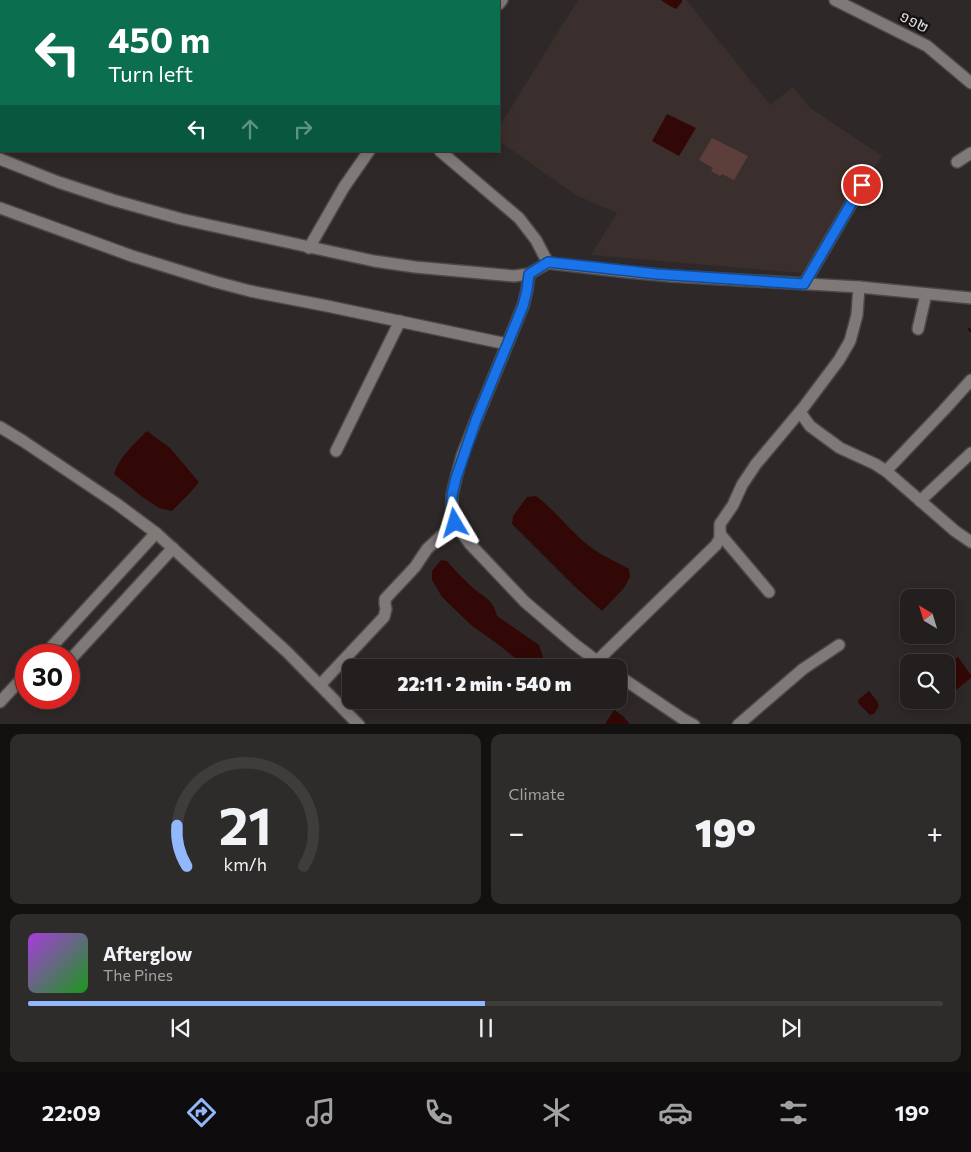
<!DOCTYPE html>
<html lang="en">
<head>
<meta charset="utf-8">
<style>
  :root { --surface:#221f1e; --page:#2e2c2b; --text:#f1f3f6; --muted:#a2a2a4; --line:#3f3d3c; --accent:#91b8fd }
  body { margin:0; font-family:Commissioner,"Noto Sans Khmer",sans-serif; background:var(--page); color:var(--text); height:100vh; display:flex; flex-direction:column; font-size:19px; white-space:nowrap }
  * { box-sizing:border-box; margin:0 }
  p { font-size:16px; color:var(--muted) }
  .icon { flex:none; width:28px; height:28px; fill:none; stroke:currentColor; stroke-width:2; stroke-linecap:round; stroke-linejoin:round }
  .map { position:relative; height:724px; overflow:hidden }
  .details { display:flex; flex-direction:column; gap:10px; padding:10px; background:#131110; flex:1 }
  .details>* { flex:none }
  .top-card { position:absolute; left:0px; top:0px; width:500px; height:152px; box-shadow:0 2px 12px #0003,0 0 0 1px var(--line); background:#0b6e4f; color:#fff; overflow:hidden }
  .needle { width:32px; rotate:322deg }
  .tools { position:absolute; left:900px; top:589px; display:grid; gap:10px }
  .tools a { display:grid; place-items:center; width:55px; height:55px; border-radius:10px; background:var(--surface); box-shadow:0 2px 12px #0003,0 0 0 1px var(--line); font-size:25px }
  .speed { position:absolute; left:15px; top:644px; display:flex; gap:10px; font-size:25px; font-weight:700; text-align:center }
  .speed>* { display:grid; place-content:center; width:65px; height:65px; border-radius:50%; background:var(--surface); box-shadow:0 2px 12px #0003,0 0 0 1px var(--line); line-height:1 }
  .speed .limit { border:8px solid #d22; background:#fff; color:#111 }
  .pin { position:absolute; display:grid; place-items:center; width:42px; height:42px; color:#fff; margin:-21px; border:2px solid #fff; border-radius:50%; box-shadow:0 1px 5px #0007 }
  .me { position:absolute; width:55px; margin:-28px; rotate:353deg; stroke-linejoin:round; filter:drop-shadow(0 0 4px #0008) }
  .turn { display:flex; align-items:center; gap:18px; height:105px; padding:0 25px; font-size:22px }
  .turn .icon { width:65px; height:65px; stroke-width:2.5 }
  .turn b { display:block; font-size:35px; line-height:42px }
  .lanes { display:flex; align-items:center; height:48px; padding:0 25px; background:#0003; justify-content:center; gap:25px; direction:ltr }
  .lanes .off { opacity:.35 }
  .big { font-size:38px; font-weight:800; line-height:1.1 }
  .details .card { flex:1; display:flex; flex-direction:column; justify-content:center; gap:8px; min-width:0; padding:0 18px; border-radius:10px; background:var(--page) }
  .details .dial { align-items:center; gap:0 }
  .dial svg { height:130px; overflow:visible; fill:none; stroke:var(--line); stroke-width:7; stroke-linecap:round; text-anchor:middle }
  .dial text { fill:var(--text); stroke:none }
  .song { display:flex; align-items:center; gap:15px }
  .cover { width:60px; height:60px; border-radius:8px; background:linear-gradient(135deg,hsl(280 70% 55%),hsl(120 70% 35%)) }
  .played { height:5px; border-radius:2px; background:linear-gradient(90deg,var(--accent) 50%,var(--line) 50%) }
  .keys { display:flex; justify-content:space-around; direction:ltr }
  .heat { display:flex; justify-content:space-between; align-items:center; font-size:28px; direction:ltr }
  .details .tiles { flex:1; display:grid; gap:10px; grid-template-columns:1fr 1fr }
  .card:last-child { grid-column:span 2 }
  .trip { position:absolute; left:342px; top:659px; width:285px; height:50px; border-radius:10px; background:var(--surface); box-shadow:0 2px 12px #0003,0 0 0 1px var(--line); font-weight:800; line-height:50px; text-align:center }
  .dock { display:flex; height:80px; justify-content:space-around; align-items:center; background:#0e0c0c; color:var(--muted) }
  .dock .icon { width:35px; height:35px }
  .dock .current { color:var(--accent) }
  .dock b { font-size:22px; color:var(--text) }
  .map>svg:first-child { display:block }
  .built { fill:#3b2f2d }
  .green { fill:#5c3e3a }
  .water { fill:#320806 }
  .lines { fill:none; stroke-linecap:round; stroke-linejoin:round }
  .stream { stroke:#320806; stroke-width:2.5 }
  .minor-casing { stroke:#4c4847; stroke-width:14 }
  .minor { stroke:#7f7978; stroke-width:11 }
  .route-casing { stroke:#114b97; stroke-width:12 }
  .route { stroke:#1a73e8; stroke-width:9 }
  .labels { text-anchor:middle; stroke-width:5; stroke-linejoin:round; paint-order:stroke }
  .street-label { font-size:15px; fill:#e4e0e0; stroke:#141212 }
</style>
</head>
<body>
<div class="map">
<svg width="971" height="725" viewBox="0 0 971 725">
  <rect width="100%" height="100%" fill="#2e2928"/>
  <!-- built -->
  <polygon class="built" points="578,0 686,0 770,105 793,87 809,107 882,156 801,273 591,255 617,213 576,195 499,141 499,127"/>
  <!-- green -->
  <polygon class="green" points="712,138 748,156 734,180 722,174 720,176 711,171 713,168 699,160"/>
  <!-- water -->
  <g class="water">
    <polygon points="661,0 682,0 682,2 676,9 670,6"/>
    <polygon points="667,114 696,128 679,156 652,141"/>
    <path d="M147,431L170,448L199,482L190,493L172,511L159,508L141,496L114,474C119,457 135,443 147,431Z"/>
    <path d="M536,496C555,510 569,530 588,545C600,555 615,561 629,569L630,577L624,588L602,611L574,586L512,524L513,516L527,497Z"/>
    <path d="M441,560L447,561C454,569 461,577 469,584C481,597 492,596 497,616L539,645L544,660L532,667H526L499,645L471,625L442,597L432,580V571Z"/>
    <polygon points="958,657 971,675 971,678 946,698 946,667"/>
    <polygon points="869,691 877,701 879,706 874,714 870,715 858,703 859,699"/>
    <polygon points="614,710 623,716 629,723 629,724 605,724"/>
  </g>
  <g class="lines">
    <!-- stream -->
    <polyline class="stream" points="969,329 971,331"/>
    <defs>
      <g id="minor">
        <polyline points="4,0 6,1"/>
        <polyline points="262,0 263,1"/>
        <polyline points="379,0 381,1"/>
        <polyline points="835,0 927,46 971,83"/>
        <polyline points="46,1 46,0"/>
        <polyline points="132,1 133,0"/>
        <polyline points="361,1 362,0"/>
        <polyline points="451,1 452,0"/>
        <polyline points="499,4 502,0"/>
        <polyline points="0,77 1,75"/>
        <polyline points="440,151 519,218 536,240 548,263"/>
        <polyline points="0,159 58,182 113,200 181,219 374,261 415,267 514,276 529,274 548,263 628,272 671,276 859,287 971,298"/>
        <polyline points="957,162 971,153"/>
        <polyline points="0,208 132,256 216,282 250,291 327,306 507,344"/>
        <polyline points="309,248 344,187 369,151"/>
        <polyline points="529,274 527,290 523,306 476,420 462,456 456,478 452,495 452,514 455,523 470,544 525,602 573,643 606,668"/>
        <polyline points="804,284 862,185"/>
        <polyline points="918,329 926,294"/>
        <polyline points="800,412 810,426 840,448 875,464 886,471 955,531 971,542"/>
        <polyline points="0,427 23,441 117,504 156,533 287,652 359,725"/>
        <polyline points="336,451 400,321"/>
        <polyline points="886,471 944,410 971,380"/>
        <polyline points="920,501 971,453"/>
        <polyline points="720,534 769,592"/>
        <polyline points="44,655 156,533"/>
        <polyline points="69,661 173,548"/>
        <polyline points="597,661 716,545 720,538 720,524 733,505 742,485 756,464 803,408 839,360 850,341 857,315 859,287"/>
        <polyline points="619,676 683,719 694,725"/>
        <polyline points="320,685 384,617 386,609 385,604 385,599 415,567 427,549 455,523"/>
        <polyline points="0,702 26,674"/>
        <polyline points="738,725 803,669 839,645"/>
      </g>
    </defs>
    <!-- minor casing -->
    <use href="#minor" class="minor-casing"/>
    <!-- minor -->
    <use href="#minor" class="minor"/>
  </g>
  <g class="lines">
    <defs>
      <polyline id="route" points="455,523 452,514 452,495 456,478 476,420 523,306 527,290 529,274 548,262 657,274 804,284 862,185"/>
    </defs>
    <!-- route casing -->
    <use href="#route" class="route-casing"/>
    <!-- route -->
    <use href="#route" class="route"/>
  </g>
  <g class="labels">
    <!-- street labels -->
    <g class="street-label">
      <text transform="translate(914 22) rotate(27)" y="5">១១២</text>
    </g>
  </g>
</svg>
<div class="tools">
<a><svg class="needle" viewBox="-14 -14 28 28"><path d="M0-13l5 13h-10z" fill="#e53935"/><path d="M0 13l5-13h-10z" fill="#a2a2a4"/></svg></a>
<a><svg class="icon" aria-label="search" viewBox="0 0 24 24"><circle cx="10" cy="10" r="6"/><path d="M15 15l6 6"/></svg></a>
</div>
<div class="speed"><div class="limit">30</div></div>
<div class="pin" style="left:862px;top:185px;background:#d93025"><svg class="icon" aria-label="arrive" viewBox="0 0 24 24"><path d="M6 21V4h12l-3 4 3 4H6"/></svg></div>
<svg class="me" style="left:455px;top:523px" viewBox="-20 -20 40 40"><path d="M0-17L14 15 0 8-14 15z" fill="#1a73e8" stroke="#fff" stroke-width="4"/></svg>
<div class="trip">22:11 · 2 min · 540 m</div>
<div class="top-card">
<div class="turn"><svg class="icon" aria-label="left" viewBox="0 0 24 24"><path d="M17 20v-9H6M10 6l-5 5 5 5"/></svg><div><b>450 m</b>Turn left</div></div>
<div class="lanes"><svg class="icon" aria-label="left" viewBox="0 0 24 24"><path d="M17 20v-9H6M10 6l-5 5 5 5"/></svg><svg class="icon off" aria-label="ahead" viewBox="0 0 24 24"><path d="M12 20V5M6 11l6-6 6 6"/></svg><svg class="icon off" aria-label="right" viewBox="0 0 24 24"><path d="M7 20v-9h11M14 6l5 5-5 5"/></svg></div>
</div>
</div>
<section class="details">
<div class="tiles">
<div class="card dial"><svg viewBox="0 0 100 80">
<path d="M14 69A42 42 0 1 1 86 69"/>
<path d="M14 69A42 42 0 0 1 8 44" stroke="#91b8fd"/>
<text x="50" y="56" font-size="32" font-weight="700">21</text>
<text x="50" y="72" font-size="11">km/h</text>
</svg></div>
<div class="card"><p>Climate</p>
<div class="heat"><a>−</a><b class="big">19°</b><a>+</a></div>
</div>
<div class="card">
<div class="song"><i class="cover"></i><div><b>Afterglow</b><p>The Pines</p></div></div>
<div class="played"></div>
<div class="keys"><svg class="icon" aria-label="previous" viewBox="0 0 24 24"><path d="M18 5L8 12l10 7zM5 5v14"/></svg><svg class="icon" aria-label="pause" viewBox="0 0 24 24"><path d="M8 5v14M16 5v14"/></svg><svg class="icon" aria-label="next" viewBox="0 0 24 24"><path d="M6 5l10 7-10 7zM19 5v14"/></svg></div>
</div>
</div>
</section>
<nav class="dock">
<b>22:09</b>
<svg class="icon current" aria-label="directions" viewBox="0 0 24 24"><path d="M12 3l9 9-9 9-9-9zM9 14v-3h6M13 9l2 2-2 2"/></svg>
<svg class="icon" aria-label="music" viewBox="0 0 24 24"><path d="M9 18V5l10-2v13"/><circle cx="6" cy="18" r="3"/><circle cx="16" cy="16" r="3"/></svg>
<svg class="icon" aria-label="phone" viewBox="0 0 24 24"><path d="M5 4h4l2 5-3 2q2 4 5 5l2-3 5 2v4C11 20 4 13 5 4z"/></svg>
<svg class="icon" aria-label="climate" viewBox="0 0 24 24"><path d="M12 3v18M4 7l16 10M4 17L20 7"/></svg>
<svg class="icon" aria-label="car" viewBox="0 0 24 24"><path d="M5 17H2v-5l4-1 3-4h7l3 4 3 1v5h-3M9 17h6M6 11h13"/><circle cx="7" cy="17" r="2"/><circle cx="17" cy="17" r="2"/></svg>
<svg class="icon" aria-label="filters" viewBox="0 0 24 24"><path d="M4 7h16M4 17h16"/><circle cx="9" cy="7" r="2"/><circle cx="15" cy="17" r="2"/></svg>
<b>19°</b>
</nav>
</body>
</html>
